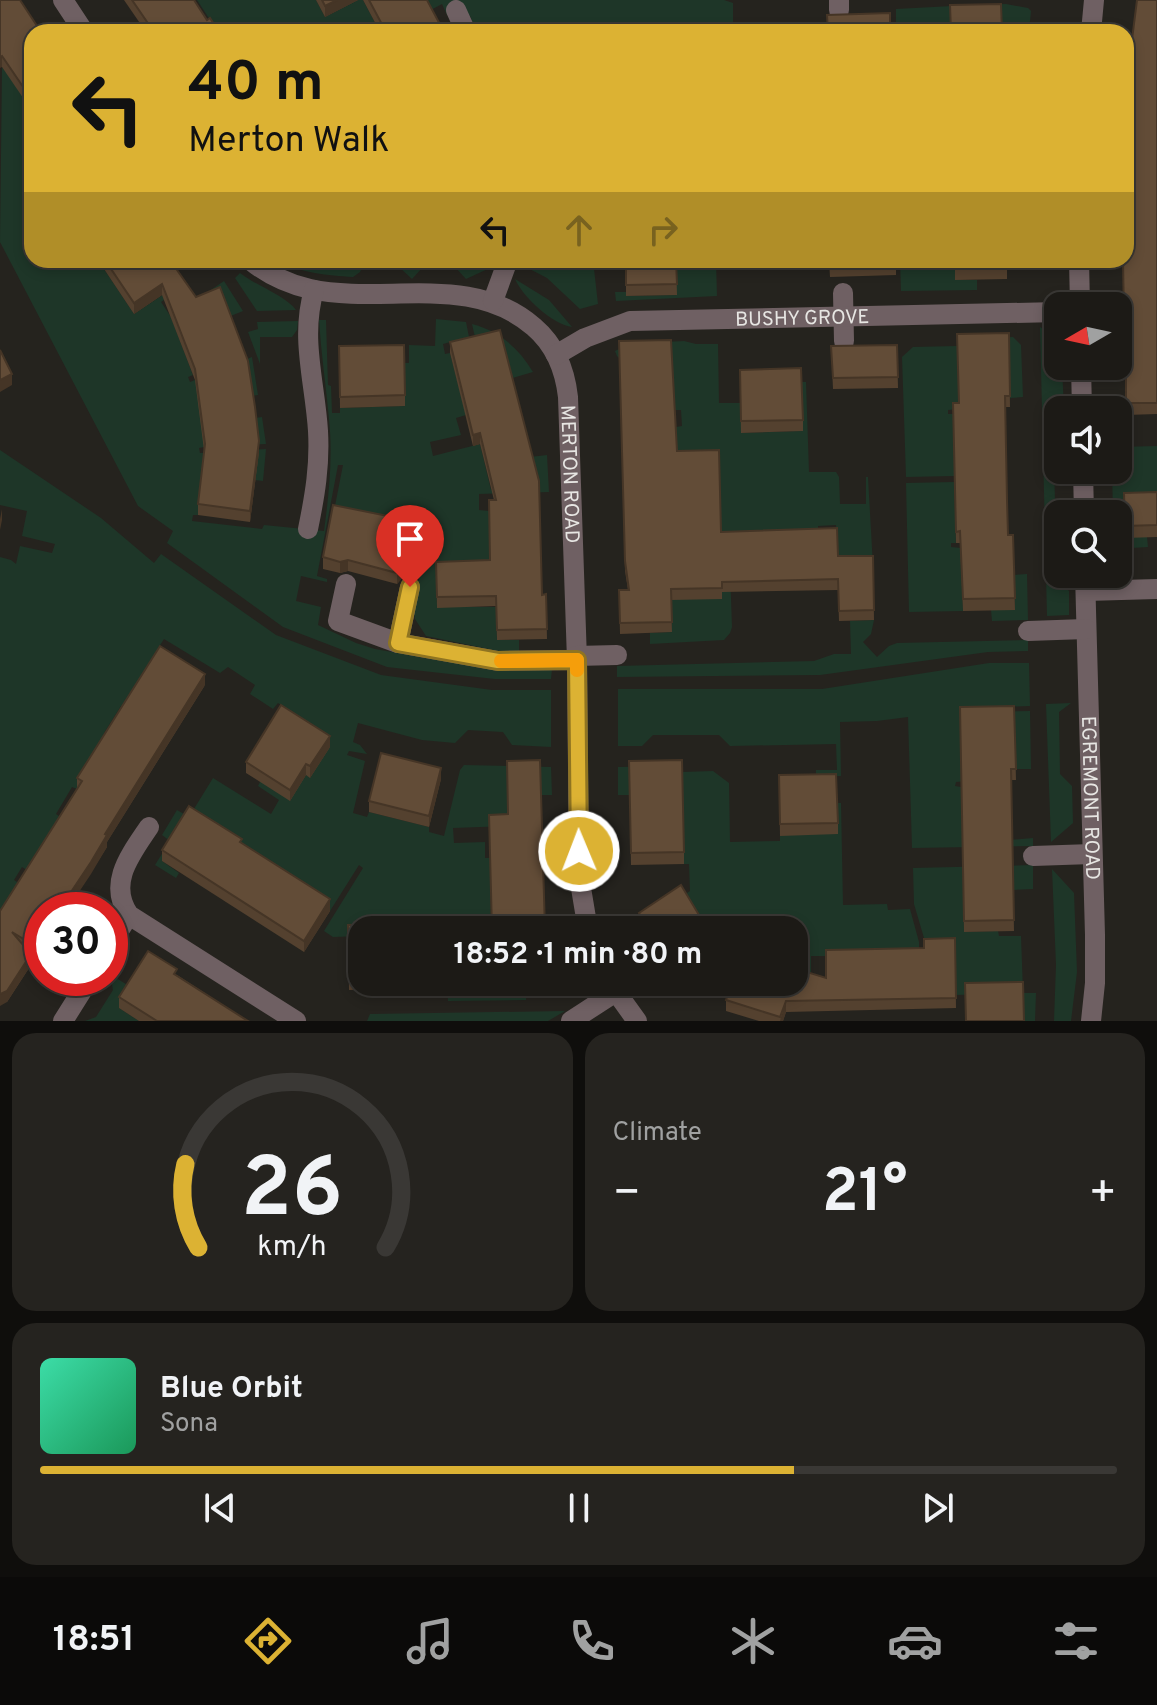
<!DOCTYPE html>
<html lang="en">
<head>
<meta charset="utf-8">
<style>
  :root { --surface:#1c1a16; --page:#25231f; --text:#f1f3f6; --muted:#a0a1a1; --line:#3a3835; --accent:#dcb233 }
  body { margin:0; font-family:Overpass,sans-serif; background:var(--page); color:var(--text); height:100vh; display:flex; flex-direction:column; font-size:30px; white-space:nowrap }
  * { box-sizing:border-box; margin:0 }
  p { font-size:26px; color:var(--muted) }
  .icon { flex:none; width:44px; height:44px; fill:none; stroke:currentColor; stroke-width:2; stroke-linecap:round; stroke-linejoin:round }
  .map { position:relative; height:1021px; overflow:hidden }
  .side { display:flex; flex-direction:column; gap:12px; padding:12px; background:#0f0e0c; flex:1 }
  .side>* { flex:none }
  .hud { position:absolute; left:24px; top:24px; width:1110px; height:244px; border-radius:24px; box-shadow:0 4px 12px #0003,0 0 0 2px var(--line); background:#dcb233; color:#111; overflow:hidden }
  .needle { width:52px; rotate:261deg }
  .tools { position:absolute; left:1044px; top:292px; display:grid; gap:16px }
  .tools a { display:grid; place-items:center; width:88px; height:88px; border-radius:16px; background:var(--surface); box-shadow:0 4px 12px #0003,0 0 0 2px var(--line); font-size:40px }
  .speed { position:absolute; left:24px; top:892px; display:flex; gap:16px; font-size:40px; font-weight:700; text-align:center }
  .speed>* { display:grid; place-content:center; width:104px; height:104px; border-radius:50%; background:var(--surface); box-shadow:0 4px 12px #0003,0 0 0 2px var(--line); line-height:1 }
  .speed .limit { border:12px solid #d22; background:#fff; color:#111 }
  .pin { position:absolute; display:grid; place-items:center; width:68px; height:68px; color:#fff; margin:-82px -34px; border-radius:50% 50% 50% 0; rotate:-45deg; box-shadow:0 0 8px #0007 }
  .pin .icon { rotate:45deg }
  .me { position:absolute; width:88px; margin:-44px; rotate:359deg; stroke-linejoin:round; filter:drop-shadow(0 0 6px #0008) }
  .turn { display:flex; align-items:center; gap:28px; height:168px; padding:0 32px; font-size:36px }
  .turn .icon { width:104px; height:104px; stroke-width:2.5 }
  .turn b { display:block; font-size:56px; line-height:68px }
  .lanes { display:flex; align-items:center; height:76px; padding:0 32px; background:#0003; justify-content:center; gap:40px; direction:ltr }
  .lanes .off { opacity:.35 }
  .big { font-size:60px; font-weight:700; line-height:1.1 }
  .side .widget { flex:1; display:flex; flex-direction:column; justify-content:center; gap:12px; min-width:0; padding:0 28px; border-radius:24px; background:var(--page) }
  .side .dial { align-items:center; gap:0 }
  .dial svg { height:208px; overflow:visible; fill:none; stroke:var(--line); stroke-width:7; stroke-linecap:round; text-anchor:middle }
  .dial text { fill:var(--text); stroke:none }
  .song { display:flex; align-items:center; gap:24px }
  .cover { width:96px; height:96px; border-radius:12px; background:linear-gradient(135deg,hsl(160 70% 55%),hsl(150 70% 35%)) }
  .played { height:8px; border-radius:4px; background:linear-gradient(90deg,var(--accent) 70%,var(--line) 70%) }
  .keys { display:flex; justify-content:space-around; direction:ltr }
  .heat { display:flex; justify-content:space-between; align-items:center; font-size:44px; direction:ltr }
  .side .tiles { flex:1; display:grid; gap:12px; grid-template-columns:1fr 1fr }
  .widget:last-child { grid-column:span 2 }
  .trip { position:absolute; left:348px; top:916px; width:460px; height:80px; border-radius:24px; background:var(--surface); box-shadow:0 4px 12px #0003,0 0 0 2px var(--line); font-weight:700; line-height:80px; text-align:center }
  .tab-bar { display:flex; height:128px; justify-content:space-around; align-items:center; background:#0b0a09; color:var(--muted) }
  .tab-bar .icon { width:56px; height:56px }
  .tab-bar .on { color:var(--accent) }
  .tab-bar b { font-size:36px; color:var(--text) }
  .map>svg:first-child { display:block }
  .green { fill:#1e3628 }
  .lines { fill:none; stroke-linecap:round; stroke-linejoin:round }
  .minor { stroke:#6f6063; stroke-width:20 }
  .wall { fill:#54412f }
  .shaded-wall { fill:#453526 }
  .building { fill:#624c37; stroke:#453526; stroke-width:2 }
  .route-casing { stroke:#8f7421; stroke-width:20 }
  .route { stroke:#dcb233; stroke-width:14 }
  .slow { stroke:#f59e0b; stroke-width:14 }
  .labels { text-anchor:middle; stroke-width:8; stroke-linejoin:round; paint-order:stroke }
  .street-label { font-size:20px; fill:#e7e6e3; stroke:#25231e }
</style>
</head>
<body>
<div class="map">
<svg width="1157" height="1021" viewBox="0 0 1157 1021">
  <rect width="100%" height="100%" fill="#25231e"/>
  <!-- green -->
  <g class="green">
    <polygon points="197,0 316,0 325,17 358,0 363,0 380,32 211,32 214,26"/>
    <polygon points="422,0 724,0 733,3 733,32 477,32 470,16 447,15 442,4 427,12"/>
    <polygon points="1006,4 1028,8 1031,11 1029,32 1001,32 978,5"/>
    <polygon points="971,5 950,32 896,32 896,9"/>
    <path d="M2,67L32,103V260H103L100,263L134,314L179,284L181,288L161,302L171,317L224,281L243,311L228,317H171L193,375L188,377L190,382L252,357L258,395L251,396L255,418L262,417L266,444L204,447L199,448L200,453L266,449L263,481L255,480L257,461L206,454L198,515H193L192,521L262,529L264,525L324,531C329,494 333,457 329,419C326,386 321,353 319,320H326L328,385L331,386L332,413H340V408L405,406L404,363H409V345L435,346L436,319L466,322L469,337L443,344L445,354L450,353L466,415L456,418L461,435L430,442L433,456L480,444L491,490L530,457L547,455L549,492L479,494V510L489,511L490,571L436,572L437,607H496L497,640H519V651H498L426,636L415,619L413,606L430,529L415,526L413,533L333,516L343,465H338L317,576L327,579V582L301,576L296,601L321,607L318,625L356,643L375,649L499,671L552,669L551,679H495L387,667L283,627L167,543L173,531L138,506L0,242Z"/>
    <path d="M279,260C308,260 335,265 364,264L360,272L353,277C328,275 301,274 279,260Z"/>
    <polygon points="519,260 593,260 598,304 580,309 547,278 518,263"/>
    <polygon points="676,260 716,260 717,296 616,301 615,292 626,292 627,296 676,295"/>
    <polygon points="900,260 955,260 956,280 977,280 977,290 901,291"/>
    <polygon points="460,263 492,267 466,279 455,267 422,268 412,279 397,265"/>
    <path d="M240,273C255,285 286,296 296,310L257,311L235,278Z"/>
    <path d="M515,279L549,300L572,327C553,325 522,296 515,279Z"/>
    <polygon points="298,321 297,330 292,337 260,337 260,364 248,332 258,329 257,322"/>
    <path d="M472,324C499,331 519,348 533,372L509,379L477,346Z"/>
    <polygon points="1040,327 1056,337 1058,366 1062,366 1064,410 1058,410 1058,418 1053,424 1057,579 1069,591 1069,615 1047,616"/>
    <polygon points="1013,337 1021,345 1023,397 1010,398 985,338"/>
    <polygon points="684,341 696,344 718,344 719,403 740,403 742,433 802,431 802,382 806,382 809,472 836,472 839,477 840,504 866,504 866,477 868,477 873,566 838,567 836,525 818,526 819,560 730,569 732,627 730,633 724,640 650,644 650,633 672,632 671,600 719,479 719,461 677,462 676,427 682,426 681,410 672,410 617,356 615,351 629,344"/>
    <polygon points="957,346 959,409 948,410 948,414 953,414 955,476 906,477 902,357 913,347"/>
    <polygon points="1157,446 1157,503 1125,537 1147,537 1148,547 1132,548 1118,540 1118,514 1113,514 1112,470 1118,470 1118,447"/>
    <polygon points="0,450 101,518 154,563 161,554 276,635 381,675 492,690 551,690 551,747 512,745 503,732 468,730 455,743 422,740 358,723 353,742 360,745 367,754 349,751 347,755 365,761 353,813 367,817 369,812 429,827 429,832 444,836 460,770 464,765 551,767 552,795 541,795 507,773 508,826 453,828 454,843 485,842 485,858 490,858 491,920 486,921 486,930 362,930 362,936 333,937 324,931 363,868 359,865 330,911 258,865 263,856 249,848 162,861 179,873 176,878 155,865 170,841 162,835 177,810 189,817 213,778 271,814 279,800 258,786 260,782 306,775 311,777 314,726 278,703 273,709 250,694 255,685 228,667 220,673 164,639 155,653 160,657 128,709 121,706 104,733 110,737 77,789 72,787 56,814 65,820 32,873 22,867 14,880 23,886 0,923 0,557 11,560 16,564 20,546 52,553 55,544 22,536 27,511 0,505"/>
    <polygon points="954,482 956,543 951,543 951,547 961,548 963,611 909,612 906,483"/>
    <polygon points="1027,574 1028,620 992,621 991,610 1015,609 1014,575"/>
    <polygon points="874,620 871,634 863,642 877,657 889,646 897,643 1028,640 1028,651 988,652 820,675 617,677 617,666 814,661 834,654 851,654 850,621"/>
    <polygon points="989,663 1029,663 1030,706 960,708 961,750 967,781 956,782 955,786 961,787 963,844 1033,838 1033,846 912,848 908,717 877,721 840,722 841,776 816,776 816,770 837,770 836,744 730,746 719,735 653,735 642,746 618,746 618,689 822,689"/>
    <polygon points="1071,703 1059,712 1060,774 1072,786 1073,823 1051,842 1046,704"/>
    <polygon points="1030,711 1031,769 1016,769 989,712"/>
    <polygon points="682,766 682,772 713,771 729,783 730,842 780,841 780,836 836,803 841,803 843,905 887,904 888,910 910,909 919,942 919,959 826,961 825,956 811,956 811,979 794,979 794,930 699,930 681,897 690,891 689,864 684,864 681,772 629,773 629,795 618,795 618,767"/>
    <polygon points="1033,865 1033,889 1012,890 963,871 964,932 998,931 999,936 1021,936 1023,991 1023,993 1036,993 1035,1021 1024,1021 1023,993 956,995 924,949 924,938 914,904 913,868"/>
    <polygon points="1052,869 1074,893 1077,972 1071,1021 1054,1021 1056,965"/>
    <polygon points="110,974 132,988 119,1008 139,1021 85,1021 96,1017 113,990"/>
    <polygon points="447,982 502,982 502,986 526,986 526,1000 448,1001"/>
    <polygon points="565,1011 548,1021 367,1021 370,1014"/>
  </g>
  <g class="lines">
    <!-- minor -->
    <g class="minor">
      <polyline points="63,0 84,32"/>
      <polyline points="456,10 466,32"/>
      <polyline points="839,10 839,0"/>
      <polyline points="1091,32 1094,0"/>
      <path id="s1" d="M250,260C268,275 288,284 310,289C385,305 471,272 534,327C555,345 565,370 568,397L577,660L579,876L588,930"/>
      <polyline points="1079,260 1080,306"/>
      <polyline points="843,293 844,341"/>
      <polyline points="493,301 508,260"/>
      <path id="s2" d="M556,355L585,338L630,321L1058,312"/>
      <polyline points="1081,366 1082,410"/>
      <polyline points="1083,470 1084,514"/>
      <path d="M308,529C315,495 320,465 318,431C315,382 300,338 314,290"/>
      <path id="s3" d="M1085,574L1095,935V983L1091,1021"/>
      <polyline points="346,584 338,621 398,643 498,661 577,660"/>
      <polyline points="1086,591 1157,589"/>
      <polyline points="1028,631 1086,629"/>
      <polyline points="398,643 410,587"/>
      <polyline points="576,656 617,655"/>
      <path d="M149,827C131,854 107,883 129,915L296,1021"/>
      <polyline points="1033,856 1092,854"/>
      <polyline points="110,945 129,915"/>
      <polyline points="609,982 637,1021"/>
      <polyline points="63,1021 90,978"/>
      <polyline points="571,1021 614,993"/>
    </g>
  </g>
  <!-- wall -->
  <g class="wall">
    <polygon points="0,0 32,32 32,111 2,67"/>
    <polygon points="124,0 194,0 207,20 219,32 146,32"/>
    <polygon points="316,0 358,0 325,17"/>
    <polygon points="363,0 427,0 444,32 380,32"/>
    <polygon points="1157,0 1157,414 1126,415 1126,330 1124,330 1123,260"/>
    <polygon points="98,260 170,260 259,452 250,522 198,515 198,504 204,450 195,380 162,295 134,314"/>
    <polygon points="626,260 676,260 677,295 626,296"/>
    <polygon points="829,260 896,260 896,275 830,277"/>
    <polygon points="955,260 1007,260 1007,279 955,280"/>
    <polygon points="1009,333 1010,407 1005,407 1008,535 1013,535 1015,610 963,611 960,543 956,543 953,414 959,403"/>
    <polygon points="619,341 677,451 721,532 838,556 873,556 874,620 839,621 838,590 722,592 722,599 671,600 672,632 620,634 619,590 628,590 625,571"/>
    <polygon points="450,342 542,595 546,594 547,639 497,640 496,606 437,608 436,562 490,560 494,500 480,444 473,446 450,353"/>
    <polygon points="897,345 898,388 833,389 831,346"/>
    <polygon points="339,346 405,395 405,406 340,408"/>
    <polygon points="740,370 803,420 803,431 741,433"/>
    <polygon points="1157,492 1157,537 1125,538 1124,493"/>
    <polygon points="413,532 404,576 397,584 348,571 340,573 323,569 323,557"/>
    <polygon points="205,685 107,842 107,847 67,910 42,910 42,948 35,958 31,955 31,965 7,1002 0,911 77,789 77,778"/>
    <polygon points="1014,706 1016,780 1011,780 1014,931 964,932 960,707"/>
    <polygon points="330,747 310,778 306,775 290,801 246,773 246,762"/>
    <polygon points="629,761 684,852 684,864 631,865"/>
    <polygon points="779,775 838,823 838,834 780,836"/>
    <polygon points="441,779 429,827 369,812 369,801"/>
    <polygon points="242,844 330,911 304,952 162,861 162,850"/>
    <polygon points="639,913 708,930 643,930 639,924"/>
    <polygon points="348,925 362,930 362,982 442,982 442,987 349,990"/>
    <polygon points="955,938 956,1008 786,1012 783,1021 759,1021 726,1011 726,1000 826,978"/>
    <polygon points="177,975 248,1021 139,1021 119,1008 119,997"/>
    <polygon points="502,982 555,982 555,985 502,986"/>
  </g>
  <!-- shaded-wall -->
  <g class="shaded-wall">
    <polygon points="337,0 358,0 325,17 325,6"/>
    <polygon points="2,56 2,67 0,68 0,57"/>
    <polygon points="162,284 162,295 134,314 134,303"/>
    <polygon points="12,374 12,385 0,392 0,380"/>
    <polygon points="480,433 480,444 473,446 473,435"/>
    <polygon points="259,441 259,452 250,522 250,511"/>
    <polygon points="2,509 2,520 0,530 0,519"/>
    <polygon points="413,521 413,532 404,576 397,584 397,573"/>
    <polygon points="348,560 348,571 340,573 340,562"/>
    <polygon points="205,674 205,685 107,842 107,847 91,874 67,910 59,910 105,834"/>
    <polygon points="330,736 330,747 310,778 310,766"/>
    <polygon points="306,764 306,775 290,801 290,790"/>
    <polygon points="441,768 441,779 429,827 429,816"/>
    <polygon points="330,899 330,911 304,952 304,941"/>
    <polygon points="42,936 42,948 35,958 35,946"/>
    <polygon points="31,954 31,965 7,1002 0,1006 0,994"/>
    <polygon points="786,1001 786,1012 783,1021 780,1021"/>
  </g>
  <!-- building -->
  <g class="building">
    <polygon points="0,0 20,0 41,32 32,32 32,100 2,56 0,57"/>
    <polygon points="132,0 194,0 207,20 210,18 219,32 154,32"/>
    <polygon points="322,0 337,0 325,6"/>
    <polygon points="369,0 427,0 444,32 386,32"/>
    <polygon points="1137,0 1157,0 1157,403 1126,403 1126,319 1124,319 1123,260 1126,260 1126,115 1130,55"/>
    <polygon points="1001,4 1002,32 951,32 950,5"/>
    <polygon points="890,13 890,32 828,32 827,15"/>
    <polygon points="105,260 170,260 196,297 220,287 248,361 255,407 259,441 250,511 198,504 205,444 195,369 162,284 134,303"/>
    <polygon points="626,260 676,260 677,284 626,285"/>
    <polygon points="830,260 896,260 896,264 830,266"/>
    <polygon points="955,260 1007,260 1007,267 955,269"/>
    <polygon points="500,330 539,481 542,595 546,594 547,629 497,630 496,596 437,597 436,562 490,560 489,500 496,500 480,433 473,435 450,342"/>
    <polygon points="1009,333 1010,396 1005,396 1007,500 1008,535 1013,535 1015,598 963,599 960,531 956,532 953,403 959,403 957,334"/>
    <polygon points="671,340 677,451 719,450 721,532 837,528 838,556 873,556 874,610 839,611 838,579 722,582 722,588 671,589 672,622 620,623 619,590 629,590 625,561 619,341"/>
    <polygon points="404,345 405,395 340,397 339,346"/>
    <polygon points="897,345 898,377 833,378 831,346"/>
    <polygon points="0,350 12,374 0,380"/>
    <polygon points="801,368 803,420 741,421 740,370"/>
    <polygon points="1157,492 1157,525 1125,526 1124,493"/>
    <polygon points="333,505 413,521 404,564 397,573 348,560 340,562 323,557"/>
    <polygon points="160,646 205,674 105,834 107,835 91,862 59,910 42,910 42,936 35,946 12,932 31,954 7,991 0,994 0,911 82,781 77,778"/>
    <polygon points="281,705 330,736 310,766 306,764 290,790 246,762"/>
    <polygon points="1014,706 1016,769 1011,769 1014,920 964,921 960,707"/>
    <polygon points="381,753 441,768 429,816 369,801"/>
    <polygon points="540,760 545,930 492,930 489,815 508,814 507,761"/>
    <polygon points="682,760 684,852 631,853 629,761"/>
    <polygon points="836,774 838,823 780,824 779,775"/>
    <polygon points="189,806 242,839 240,842 330,899 304,941 162,850"/>
    <polygon points="681,885 708,930 650,930 639,913"/>
    <polygon points="441,923 441,930 362,930 362,978 349,978 348,925"/>
    <polygon points="955,938 956,998 786,1001 780,1017 726,1000 732,982 794,982 794,968 826,978 826,950 924,948 924,939"/>
    <polygon points="148,951 177,969 174,974 248,1021 157,1021 119,997"/>
    <polygon points="1023,982 1024,1021 966,1021 965,983"/>
  </g>
  <g class="lines">
    <defs>
      <polyline id="route" points="410,587 398,643 498,661 577,660 579,851"/>
    </defs>
    <!-- route casing -->
    <use href="#route" class="route-casing"/>
    <!-- route -->
    <use href="#route" class="route"/>
    <!-- slow -->
    <polyline class="slow" points="501,661 577,660 577,670"/>
  </g>
  <g class="labels">
    <!-- street labels -->
    <g class="street-label">
      <text dy="7" stroke="none"><textPath href="#s2" startOffset="254">BUSHY GROVE</textPath></text>
      <text dy="7" stroke="none"><textPath href="#s1" startOffset="456">MERTON ROAD</textPath></text>
      <text dy="7" stroke="none"><textPath href="#s3" startOffset="224">EGREMONT ROAD</textPath></text>
    </g>
  </g>
</svg>
<div class="tools">
<a><svg class="needle" viewBox="-14 -14 28 28"><path d="M0-13l5 13h-10z" fill="#e53935"/><path d="M0 13l5-13h-10z" fill="#a0a1a1"/></svg></a>
<a><svg class="icon" aria-label="sound" viewBox="0 0 24 24"><path d="M4 9h4l5-4v14l-5-4H4zM17 9q2 3 0 6"/></svg></a>
<a><svg class="icon" aria-label="search" viewBox="0 0 24 24"><circle cx="10" cy="10" r="6"/><path d="M15 15l6 6"/></svg></a>
</div>
<div class="speed"><div class="limit">30</div></div>
<div class="pin" style="left:410px;top:587px;background:#d93025"><svg class="icon" aria-label="arrive" viewBox="0 0 24 24"><path d="M6 21V4h12l-3 4 3 4H6"/></svg></div>
<svg class="me" style="left:579px;top:851px" viewBox="-20 -20 40 40"><circle r="17" fill="#dcb233" stroke="#fff" stroke-width="3"/><path d="M0-11L8 9 0 5-8 9z" fill="#fff"/></svg>
<div class="trip">18:52 · 1 min · 80 m</div>
<div class="hud">
<div class="turn"><svg class="icon" aria-label="left" viewBox="0 0 24 24"><path d="M17 20v-9H6M10 6l-5 5 5 5"/></svg><div><b>40 m</b>Merton Walk</div></div>
<div class="lanes"><svg class="icon" aria-label="left" viewBox="0 0 24 24"><path d="M17 20v-9H6M10 6l-5 5 5 5"/></svg><svg class="icon off" aria-label="ahead" viewBox="0 0 24 24"><path d="M12 20V5M6 11l6-6 6 6"/></svg><svg class="icon off" aria-label="right" viewBox="0 0 24 24"><path d="M7 20v-9h11M14 6l5 5-5 5"/></svg></div>
</div>
</div>
<section class="side">
<div class="tiles">
<div class="widget dial"><svg viewBox="0 0 100 80">
<path d="M14 69A42 42 0 1 1 86 69"/>
<path d="M14 69A42 42 0 0 1 9 37" stroke="#dcb233"/>
<text x="50" y="56" font-size="32" font-weight="700">26</text>
<text x="50" y="72" font-size="11">km/h</text>
</svg></div>
<div class="widget"><p>Climate</p>
<div class="heat"><a>−</a><b class="big">21°</b><a>+</a></div>
</div>
<div class="widget">
<div class="song"><i class="cover"></i><div><b>Blue Orbit</b><p>Sona</p></div></div>
<div class="played"></div>
<div class="keys"><svg class="icon" aria-label="previous" viewBox="0 0 24 24"><path d="M18 5L8 12l10 7zM5 5v14"/></svg><svg class="icon" aria-label="pause" viewBox="0 0 24 24"><path d="M8 5v14M16 5v14"/></svg><svg class="icon" aria-label="next" viewBox="0 0 24 24"><path d="M6 5l10 7-10 7zM19 5v14"/></svg></div>
</div>
</div>
</section>
<nav class="tab-bar">
<b>18:51</b>
<svg class="icon on" aria-label="directions" viewBox="0 0 24 24"><path d="M12 3l9 9-9 9-9-9zM9 14v-3h6M13 9l2 2-2 2"/></svg>
<svg class="icon" aria-label="music" viewBox="0 0 24 24"><path d="M9 18V5l10-2v13"/><circle cx="6" cy="18" r="3"/><circle cx="16" cy="16" r="3"/></svg>
<svg class="icon" aria-label="phone" viewBox="0 0 24 24"><path d="M5 4h4l2 5-3 2q2 4 5 5l2-3 5 2v4C11 20 4 13 5 4z"/></svg>
<svg class="icon" aria-label="climate" viewBox="0 0 24 24"><path d="M12 3v18M4 7l16 10M4 17L20 7"/></svg>
<svg class="icon" aria-label="car" viewBox="0 0 24 24"><path d="M5 17H2v-5l4-1 3-4h7l3 4 3 1v5h-3M9 17h6M6 11h13"/><circle cx="7" cy="17" r="2"/><circle cx="17" cy="17" r="2"/></svg>
<svg class="icon" aria-label="filters" viewBox="0 0 24 24"><path d="M4 7h16M4 17h16"/><circle cx="9" cy="7" r="2"/><circle cx="15" cy="17" r="2"/></svg>
</nav>
</body>
</html>
